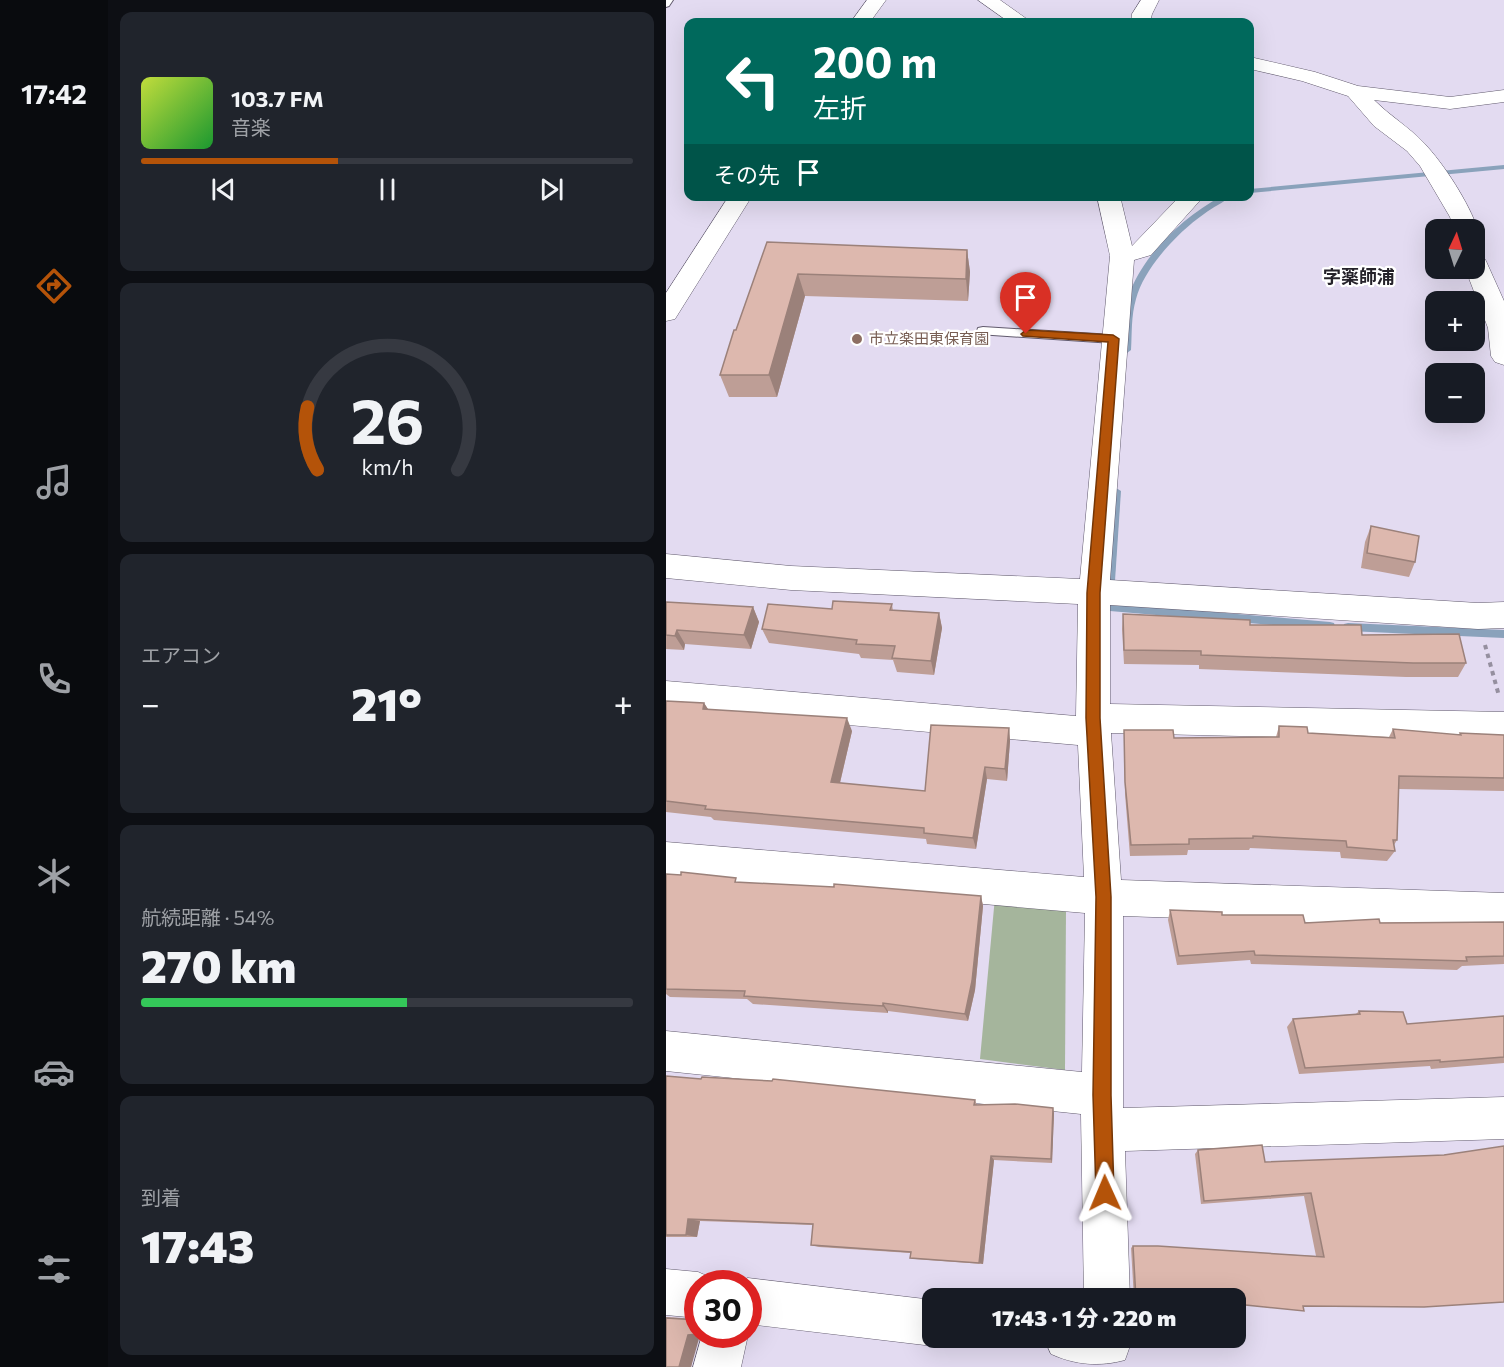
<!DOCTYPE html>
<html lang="ja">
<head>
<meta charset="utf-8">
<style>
  :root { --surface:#171b24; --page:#20242c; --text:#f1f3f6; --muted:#9ea1a6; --line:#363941; --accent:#b45309 }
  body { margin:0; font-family:Commissioner,"Noto Sans JP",sans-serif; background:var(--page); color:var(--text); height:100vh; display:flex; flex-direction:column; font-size:22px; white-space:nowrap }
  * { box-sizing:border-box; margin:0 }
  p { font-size:20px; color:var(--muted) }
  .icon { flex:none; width:33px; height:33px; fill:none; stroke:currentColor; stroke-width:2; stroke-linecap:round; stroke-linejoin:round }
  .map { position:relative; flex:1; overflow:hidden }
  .drawer { display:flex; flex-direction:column; gap:12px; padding:12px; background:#0d0f14; width:558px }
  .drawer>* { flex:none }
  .top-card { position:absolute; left:18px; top:18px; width:570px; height:183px; border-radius:12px; box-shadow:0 6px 24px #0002; background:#00695c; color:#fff; overflow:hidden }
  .needle { width:39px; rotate:4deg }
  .fabs { position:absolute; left:759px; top:219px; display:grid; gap:12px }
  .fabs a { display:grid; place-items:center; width:60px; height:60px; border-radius:12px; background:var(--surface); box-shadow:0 6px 24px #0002; font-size:30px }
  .speed { position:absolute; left:18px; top:1270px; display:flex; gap:12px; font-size:30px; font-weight:700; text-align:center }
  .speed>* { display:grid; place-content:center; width:78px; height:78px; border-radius:50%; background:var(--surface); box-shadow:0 6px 24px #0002; line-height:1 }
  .speed .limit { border:9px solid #d22; background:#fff; color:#111 }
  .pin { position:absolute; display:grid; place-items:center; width:51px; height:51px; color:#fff; margin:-62px -26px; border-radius:50% 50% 50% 0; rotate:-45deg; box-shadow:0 0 6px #0007 }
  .pin .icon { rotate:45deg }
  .me { position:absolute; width:66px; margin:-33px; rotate:359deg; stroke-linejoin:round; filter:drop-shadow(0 0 4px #0008) }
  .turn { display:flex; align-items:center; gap:21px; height:126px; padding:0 30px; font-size:27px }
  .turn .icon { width:78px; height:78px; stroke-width:2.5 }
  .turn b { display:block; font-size:42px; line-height:51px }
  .then { display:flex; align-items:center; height:57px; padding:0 30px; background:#0003; gap:12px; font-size:22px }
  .big { font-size:45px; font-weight:800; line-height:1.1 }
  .drawer .card { flex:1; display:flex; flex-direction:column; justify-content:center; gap:9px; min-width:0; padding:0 21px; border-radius:12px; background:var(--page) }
  .drawer .dial { align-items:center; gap:0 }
  .dial svg { height:156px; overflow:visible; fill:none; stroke:var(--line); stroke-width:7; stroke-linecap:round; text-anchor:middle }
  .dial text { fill:var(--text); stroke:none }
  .song { display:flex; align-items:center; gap:18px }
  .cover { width:72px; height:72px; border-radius:9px; background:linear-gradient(135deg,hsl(70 70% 55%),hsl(130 70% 35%)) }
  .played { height:6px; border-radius:3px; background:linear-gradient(90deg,var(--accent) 40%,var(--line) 40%) }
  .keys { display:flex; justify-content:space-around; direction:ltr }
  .heat { display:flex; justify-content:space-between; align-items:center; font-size:33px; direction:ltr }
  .charge { height:9px; border-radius:4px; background:linear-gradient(90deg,#34c759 54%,var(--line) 0) }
  .trip { position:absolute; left:256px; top:1288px; width:324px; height:60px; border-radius:12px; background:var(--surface); box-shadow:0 6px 24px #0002; font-weight:800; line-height:60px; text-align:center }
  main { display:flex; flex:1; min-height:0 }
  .tabs { display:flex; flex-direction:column; width:108px; justify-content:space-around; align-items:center; background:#090b0e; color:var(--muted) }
  .tabs .icon { width:42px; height:42px }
  .tabs .selected { color:var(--accent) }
  .tabs b { font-size:27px; color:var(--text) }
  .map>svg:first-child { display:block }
  .green { fill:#a5b59c }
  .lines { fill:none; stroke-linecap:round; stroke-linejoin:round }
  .stream { fill:#8aa2bb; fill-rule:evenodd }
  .lane-casing { stroke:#615a6d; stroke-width:2 }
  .street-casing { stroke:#615a6d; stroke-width:1 }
  .secondary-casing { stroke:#615a6d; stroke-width:1 }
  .path { stroke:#958f9f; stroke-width:4; stroke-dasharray:4.5 4.5; stroke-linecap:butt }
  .lane { fill:#fff; fill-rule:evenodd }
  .street { fill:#fff; fill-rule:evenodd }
  .secondary { fill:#fff; fill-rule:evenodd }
  .wall { fill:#be9e96 }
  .shaded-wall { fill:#9b817a }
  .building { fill:#ddb8ae; stroke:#9b817a; stroke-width:1.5 }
  .route { fill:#b45309; stroke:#753606; stroke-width:1.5 }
  .education-dot { fill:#8d6e63; stroke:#fff; stroke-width:2 }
  .labels { text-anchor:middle; stroke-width:4.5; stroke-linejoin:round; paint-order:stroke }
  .far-education-label { font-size:15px; fill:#785e54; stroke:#fff; text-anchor:start }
  .far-quarter-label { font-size:18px; font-weight:bold; fill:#25222a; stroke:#fff }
</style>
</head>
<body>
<main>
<nav class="tabs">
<b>17:42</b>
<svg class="icon selected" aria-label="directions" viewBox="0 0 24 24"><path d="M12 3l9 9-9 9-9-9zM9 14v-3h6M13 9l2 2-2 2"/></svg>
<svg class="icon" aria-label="music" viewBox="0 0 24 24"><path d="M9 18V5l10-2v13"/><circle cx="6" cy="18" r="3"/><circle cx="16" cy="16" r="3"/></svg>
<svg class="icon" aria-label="phone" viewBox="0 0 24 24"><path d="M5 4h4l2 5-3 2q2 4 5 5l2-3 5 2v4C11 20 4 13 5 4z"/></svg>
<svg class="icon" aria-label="climate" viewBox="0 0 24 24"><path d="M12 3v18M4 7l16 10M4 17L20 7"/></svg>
<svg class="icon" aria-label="car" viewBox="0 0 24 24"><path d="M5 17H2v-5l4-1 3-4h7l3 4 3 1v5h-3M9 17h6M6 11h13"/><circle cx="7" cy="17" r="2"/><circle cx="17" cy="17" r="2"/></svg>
<svg class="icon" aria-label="filters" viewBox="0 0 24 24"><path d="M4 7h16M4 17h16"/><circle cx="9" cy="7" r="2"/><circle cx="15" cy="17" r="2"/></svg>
</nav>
<section class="drawer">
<div class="card">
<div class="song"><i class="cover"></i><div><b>103.7 FM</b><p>音楽</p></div></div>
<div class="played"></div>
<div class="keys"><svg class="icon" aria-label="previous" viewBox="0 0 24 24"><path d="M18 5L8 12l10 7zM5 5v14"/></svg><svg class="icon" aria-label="pause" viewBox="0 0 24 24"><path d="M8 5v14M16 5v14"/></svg><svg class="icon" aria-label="next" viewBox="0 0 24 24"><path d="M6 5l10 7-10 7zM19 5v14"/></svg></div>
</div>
<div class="card dial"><svg viewBox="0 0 100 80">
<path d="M14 69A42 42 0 1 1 86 69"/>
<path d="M14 69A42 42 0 0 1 9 37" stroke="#b45309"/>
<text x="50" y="56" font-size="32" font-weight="700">26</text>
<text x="50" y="72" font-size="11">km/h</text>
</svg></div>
<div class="card"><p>エアコン</p>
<div class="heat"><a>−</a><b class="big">21°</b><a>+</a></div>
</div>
<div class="card"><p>航続距離 · 54%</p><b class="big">270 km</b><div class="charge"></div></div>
<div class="card"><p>到着</p><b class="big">17:43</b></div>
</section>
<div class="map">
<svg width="838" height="1367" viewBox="0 0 838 1367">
  <rect width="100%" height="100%" fill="#e3dbf1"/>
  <!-- green -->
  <polygon class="green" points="329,897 400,910 399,1070 314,1059"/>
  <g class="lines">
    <!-- stream -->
    <g class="stream">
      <polygon points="838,165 838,169 584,193 584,189"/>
      <path d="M556,196H565C557,203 547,207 538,214C512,232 478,268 470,299C465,316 466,333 465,350L461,353L458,352C456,345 458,337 458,329C459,318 459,307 462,297C477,254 517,217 556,196Z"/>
      <polygon points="450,488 455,491 449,581 444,585 439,581 445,491"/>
      <polygon points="444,603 664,622 668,623 669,626 668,629 664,630 444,611 439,607"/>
      <polygon points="682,623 838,630 838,638 682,631 678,630 677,627 678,624"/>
    </g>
    <defs>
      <g id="lane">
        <polygon points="0,0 7,0 3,6 0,7"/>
        <polygon points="317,327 447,335 453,339 447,343 312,334 311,331 312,328"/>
      </g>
      <g id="street">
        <polygon points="312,0 334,0 365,22 343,22"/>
        <polygon points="475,0 493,0 486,14 484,22 465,22 466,14"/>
        <path d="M584,57L649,72L692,86L784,97L838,90V102L784,109L708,100C724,116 743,127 758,143C778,164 803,203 812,230L808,235V230H788L784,217L754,166L741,151L708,126L682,96L636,81L584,69Z"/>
        <polygon points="431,196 454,196 466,246 514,196 538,196 485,255 468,260 444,580 812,603 838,602 838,628 812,629 444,605 444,704 838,712 838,742 445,733 455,880 838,893 838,929 457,916 457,1108 838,1097 838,1139 459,1151 464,1299 418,1299 415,1114 0,1071 0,1031 416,1072 419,913 0,876 0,842 418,877 412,745 0,709 0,681 410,716 412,604 125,590 0,578 0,554 125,566 414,579 444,256"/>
        <polygon points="808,254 817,256 820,261 838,301 838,365 829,362 825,356 822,328 799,268 808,268"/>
        <polygon points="0,1269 32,1272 48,1279 50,1284 32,1284 32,1318 0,1315"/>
        <polygon points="82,1278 267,1300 267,1338 284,1338 267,1346 82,1324 82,1284 68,1284"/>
        <polygon points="36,1335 82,1335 75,1367 27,1367"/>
        <path d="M378,1338H463L465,1343L459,1360C434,1367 409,1365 385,1354Z"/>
      </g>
      <g id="secondary">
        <polygon points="201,0 220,0 204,22 185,22"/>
        <polygon points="63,196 86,196 9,319 0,321 0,293"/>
      </g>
    </defs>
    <!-- lane casing -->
    <use href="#lane" class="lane-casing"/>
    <!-- street casing -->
    <use href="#street" class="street-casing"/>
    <!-- secondary casing -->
    <use href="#secondary" class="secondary-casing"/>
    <!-- path -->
    <polyline class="path" points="819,645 833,696"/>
    <!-- lane -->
    <use href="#lane" class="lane"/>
    <!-- street -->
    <use href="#street" class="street"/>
    <!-- secondary -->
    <use href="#secondary" class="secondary"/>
  </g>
  <!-- wall -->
  <g class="wall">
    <polygon points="101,242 301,250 304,272 302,301 139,296 111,397 63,397 54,375"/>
    <polygon points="705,526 749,562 743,577 695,568 699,542"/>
    <polygon points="0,602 87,607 93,622 85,649 19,644 18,650 0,649"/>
    <polygon points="226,604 227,611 273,613 276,628 268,675 231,672 227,660 195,658 193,654 103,643 96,629 166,609"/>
    <polygon points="457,614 696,635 800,663 792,677 740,677 533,669 533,665 458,664 456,629"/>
    <polygon points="0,701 38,703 42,709 186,731 174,783 259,791 343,728 344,741 341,781 321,779 310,849 261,844 260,839 48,820 45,817 0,812"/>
    <polygon points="613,726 642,733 723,737 727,729 793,735 794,733 838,735 838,791 733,789 731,840 728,845 729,851 721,861 675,858 674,852 584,848 583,850 522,850 521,855 464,856 459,794 458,743 458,730 508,738 610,737"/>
    <polygon points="0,874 74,883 315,896 317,906 309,990 302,1021 222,1011 222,1013 87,1004 81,999 4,997 0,994"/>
    <polygon points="504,910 639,923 838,922 838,964 796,966 791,970 585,964 584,960 511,965 502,920"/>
    <polygon points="693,1011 741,1024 838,1016 838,1063 765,1069 764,1066 633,1074 621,1027 627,1019 690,1014"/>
    <polygon points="0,1076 35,1079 309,1100 311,1105 388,1113 386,1163 328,1160 317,1264 249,1259 244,1258 244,1253 153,1247 145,1245 147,1225 34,1221 31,1237 0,1237"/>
    <polygon points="532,1150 599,1162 838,1302 570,1299 468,1299 465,1248 467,1246 650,1256 638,1196 535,1204 529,1154"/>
    <polygon points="0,1317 32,1319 32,1335 25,1367 0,1367"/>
  </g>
  <!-- shaded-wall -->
  <g class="shaded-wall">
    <polygon points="301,250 304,272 302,301 300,279"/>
    <polygon points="132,274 139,296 111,397 103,375"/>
    <polygon points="87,607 93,622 85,649 78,635"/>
    <polygon points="273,613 276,628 268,675 265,661"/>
    <polygon points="11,630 19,644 18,650 9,636"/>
    <polygon points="38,703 47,717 37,709"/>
    <polygon points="181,718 186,731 171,795 165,782"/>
    <polygon points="343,728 344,741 341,781 339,769"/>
    <polygon points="319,767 321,779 310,849 307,838"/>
    <polygon points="315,896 317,906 309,990 302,1021 299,1014"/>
    <polygon points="217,1003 222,1011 222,1013 217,1006"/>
    <polygon points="387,1108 388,1113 386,1163 385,1159"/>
    <polygon points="325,1156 328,1160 317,1264 313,1263"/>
    <polygon points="22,1219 34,1221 31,1237 20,1235"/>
    <polygon points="22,1335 34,1335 25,1367 13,1367"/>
  </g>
  <!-- building -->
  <g class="building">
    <polygon points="101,242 301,250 300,279 132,274 103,375 54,375 68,330 70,330"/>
    <polygon points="705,526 753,536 749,562 701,553"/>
    <polygon points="167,601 226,604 224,610 273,613 265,661 226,658 229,646 190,644 191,640 96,629 102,604 166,609"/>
    <polygon points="0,602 87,607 78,635 11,630 9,636 0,635"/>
    <polygon points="457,614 584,620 584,625 695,625 696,635 793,634 800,663 747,663 535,655 535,651 458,650"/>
    <polygon points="0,701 38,703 37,709 181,718 165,782 259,791 265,725 343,728 339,769 319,767 307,838 258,833 258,828 39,809 40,806 0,801"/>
    <polygon points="613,726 641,727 642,733 729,738 727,729 795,735 794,733 838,735 838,778 733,776 731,840 727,840 729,851 681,847 680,841 587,836 587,838 523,839 523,844 465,845 459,782 458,730 507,730 508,738 613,737"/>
    <polygon points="15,872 70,878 69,882 168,887 168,884 315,896 306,981 299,1014 217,1003 217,1006 78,996 79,991 0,989 0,874 15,875"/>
    <polygon points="504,910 556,912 556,915 637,915 639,923 713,919 714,923 838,922 838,956 800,957 801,961 589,955 588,951 513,956"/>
    <polygon points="693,1011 737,1012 741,1024 838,1016 838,1057 774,1062 774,1060 639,1068 627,1019 694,1014"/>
    <polygon points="0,1076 35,1079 36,1077 106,1081 107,1079 309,1100 308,1105 349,1104 387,1108 385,1159 325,1156 313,1263 244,1258 245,1252 145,1245 147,1224 22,1219 20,1235 0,1235"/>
    <polygon points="596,1145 599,1162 778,1155 838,1146 838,1302 758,1307 637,1306 638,1311 570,1304 570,1299 470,1299 467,1246 492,1246 658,1257 645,1193 538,1201 532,1150"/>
    <polygon points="0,1318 32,1320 32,1334 22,1335 13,1367 0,1367"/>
  </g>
  <!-- route -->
  <polygon class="route" points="360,330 447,335 453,339 434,593 434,718 445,897 445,1095 448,1193 446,1199 439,1202 433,1199 430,1193 427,1095 430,897 420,718 421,593 442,342 357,336 355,334"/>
  <!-- markers -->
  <circle class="education-dot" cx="191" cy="339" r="6"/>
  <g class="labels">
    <!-- far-education labels -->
    <g class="far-education-label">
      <text x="203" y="344">市立楽田東保育園</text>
    </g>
    <!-- far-quarter labels -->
    <g class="far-quarter-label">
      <text x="693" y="283">字薬師浦</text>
    </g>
  </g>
</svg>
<div class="fabs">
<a><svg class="needle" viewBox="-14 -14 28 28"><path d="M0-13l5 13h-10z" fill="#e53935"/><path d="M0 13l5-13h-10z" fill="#9ea1a6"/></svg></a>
<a>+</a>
<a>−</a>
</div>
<div class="speed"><div class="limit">30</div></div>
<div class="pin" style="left:360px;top:334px;background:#d93025"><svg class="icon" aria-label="arrive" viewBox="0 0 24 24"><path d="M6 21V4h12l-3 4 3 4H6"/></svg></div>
<svg class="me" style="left:439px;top:1193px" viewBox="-20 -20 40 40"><path d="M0-17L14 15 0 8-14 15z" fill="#b45309" stroke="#fff" stroke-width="4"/></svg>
<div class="trip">17:43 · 1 分 · 220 m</div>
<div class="top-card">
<div class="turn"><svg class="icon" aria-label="left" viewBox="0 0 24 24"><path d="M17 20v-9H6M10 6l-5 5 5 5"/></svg><div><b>200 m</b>左折</div></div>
<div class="then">その先<svg class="icon" aria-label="arrive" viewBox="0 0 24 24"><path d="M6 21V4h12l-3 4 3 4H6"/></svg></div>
</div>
</div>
</main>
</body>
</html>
